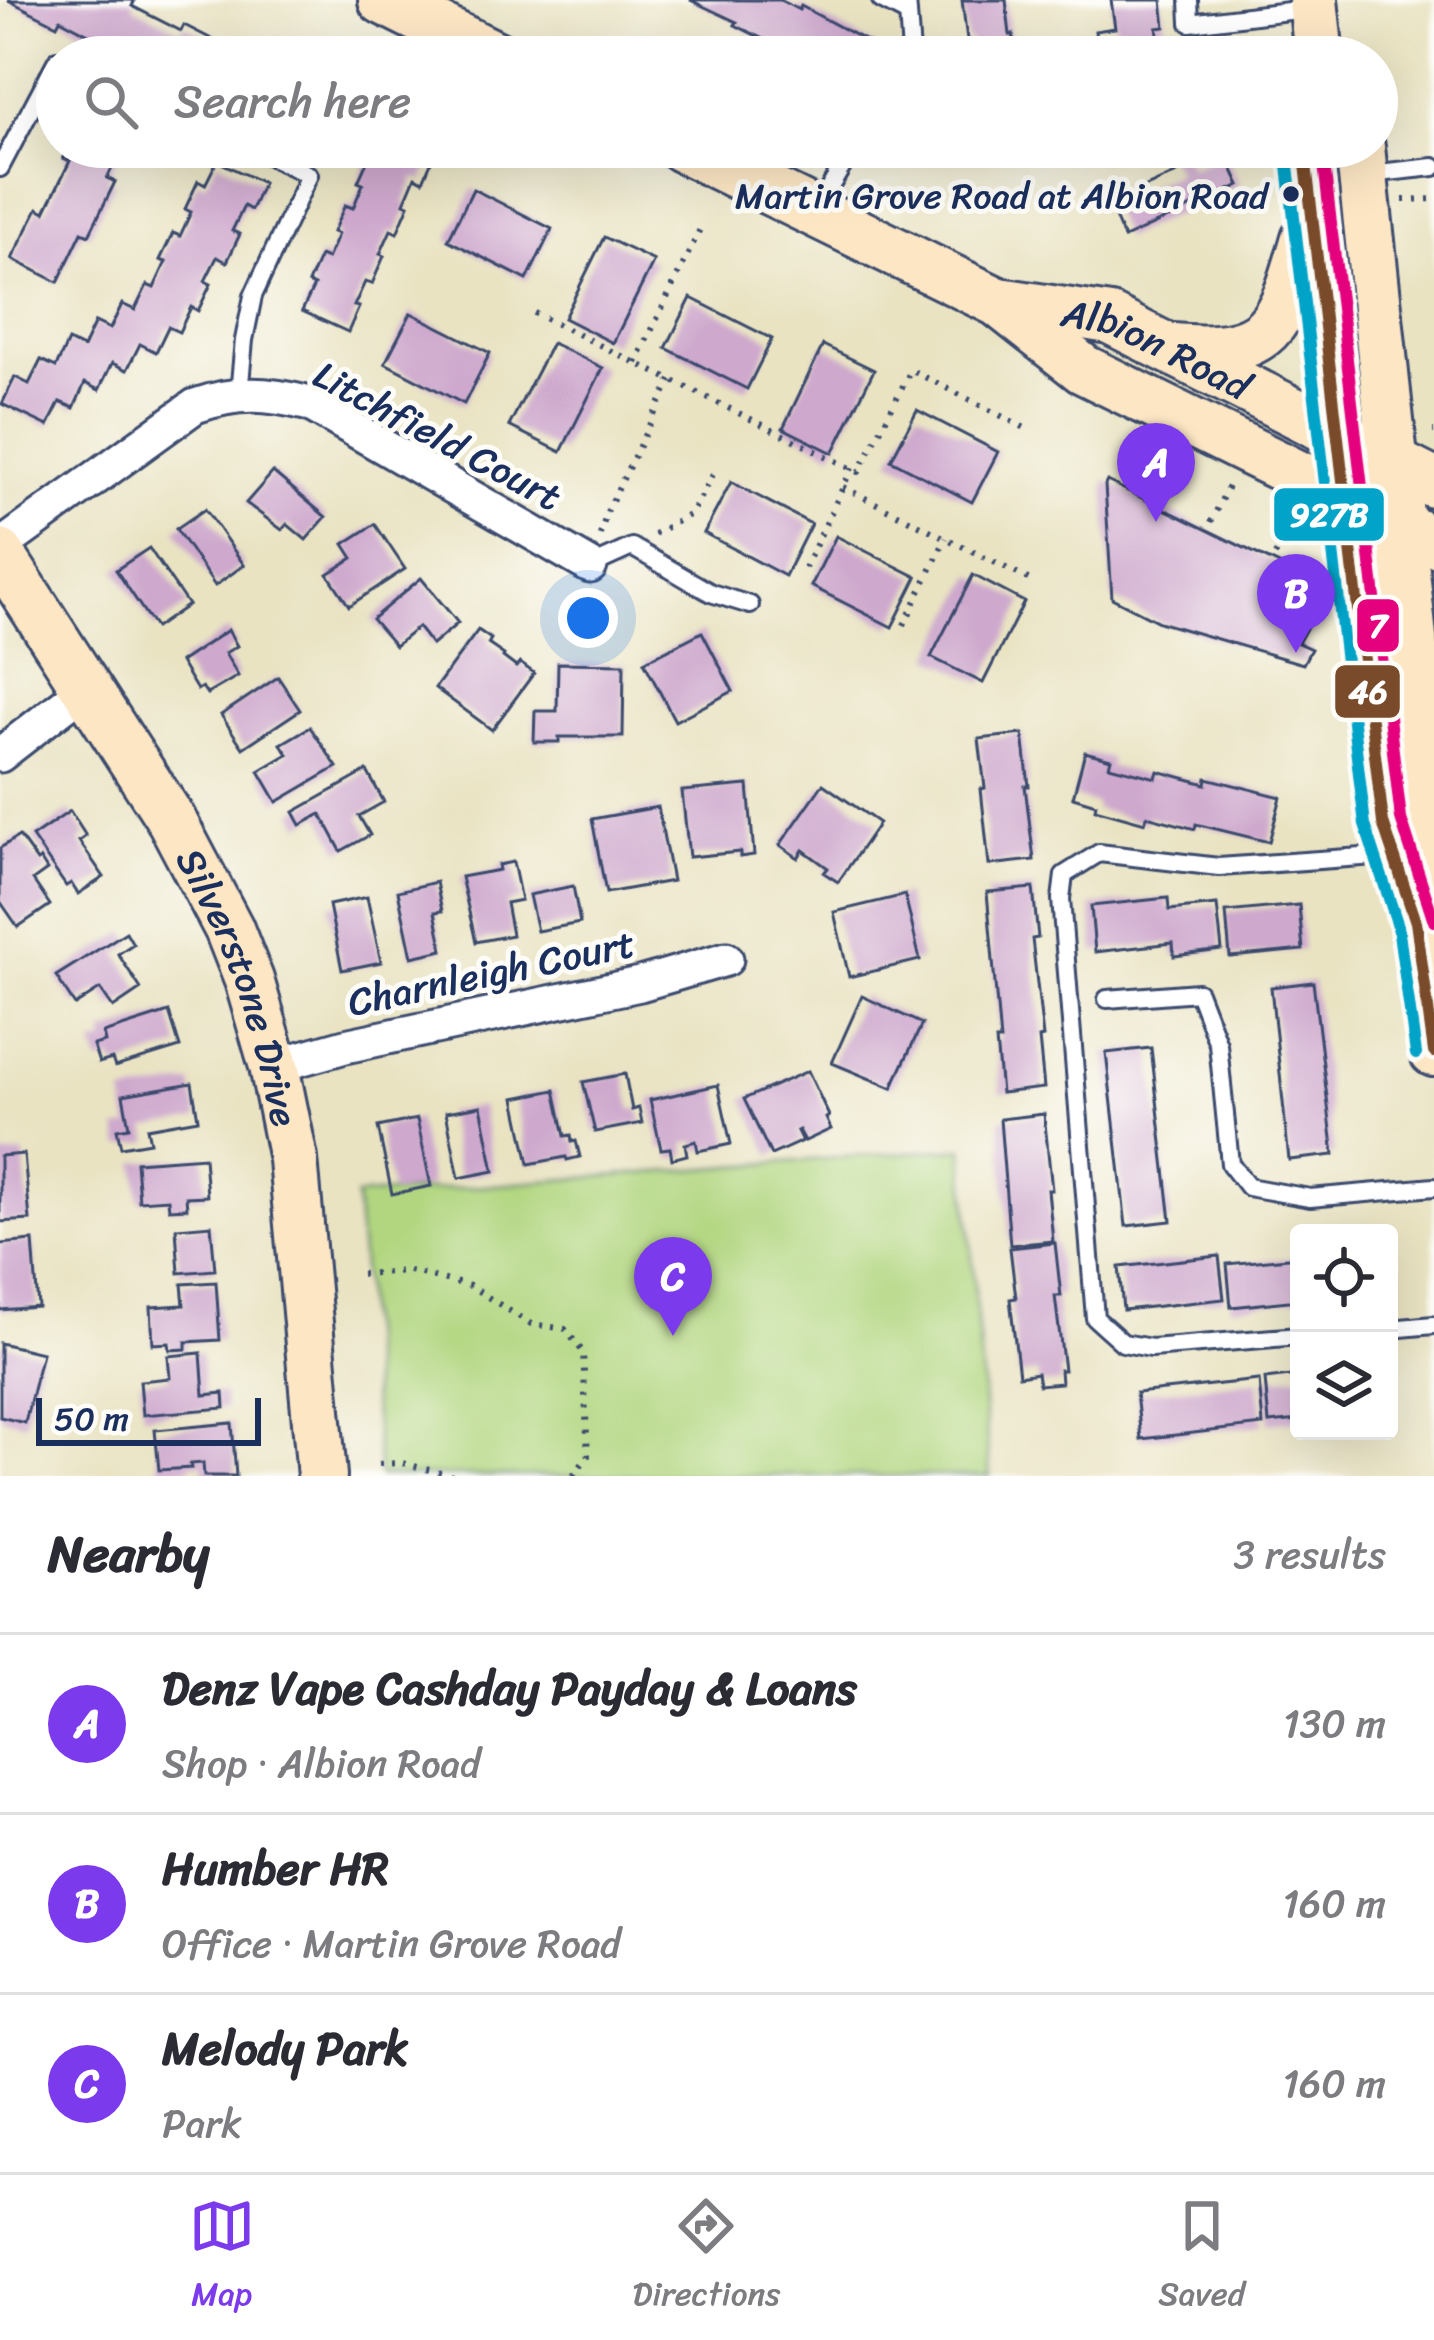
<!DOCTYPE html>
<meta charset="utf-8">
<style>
:root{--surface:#fff;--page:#f7f7f7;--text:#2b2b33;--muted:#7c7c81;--line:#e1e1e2;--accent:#7c3aed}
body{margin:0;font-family:Sriracha,sans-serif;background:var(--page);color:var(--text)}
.controls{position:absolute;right:36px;bottom:36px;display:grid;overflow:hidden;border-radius:12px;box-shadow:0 12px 48px #0002}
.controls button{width:108px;height:108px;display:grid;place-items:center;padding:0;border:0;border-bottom:3px solid var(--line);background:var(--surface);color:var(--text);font:60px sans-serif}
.scale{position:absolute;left:36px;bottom:30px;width:225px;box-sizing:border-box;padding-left:12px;border:6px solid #1b2f5e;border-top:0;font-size:33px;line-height:42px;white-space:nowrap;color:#1b2f5e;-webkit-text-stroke:9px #fdfcf7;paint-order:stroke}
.you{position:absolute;left:588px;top:618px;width:42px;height:42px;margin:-30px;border:9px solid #fff;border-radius:50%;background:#1a73e8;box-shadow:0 0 0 18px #1a73e833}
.badge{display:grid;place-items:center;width:78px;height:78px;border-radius:50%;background:var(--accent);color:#fff;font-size:39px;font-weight:700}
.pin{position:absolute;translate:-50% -99px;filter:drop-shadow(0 3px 6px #0008)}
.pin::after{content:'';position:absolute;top:63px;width:42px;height:36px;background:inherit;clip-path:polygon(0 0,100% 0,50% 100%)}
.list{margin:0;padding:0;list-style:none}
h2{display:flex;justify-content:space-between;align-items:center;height:156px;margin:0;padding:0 48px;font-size:51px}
h2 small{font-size:39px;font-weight:400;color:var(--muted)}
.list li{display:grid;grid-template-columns:78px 1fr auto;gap:36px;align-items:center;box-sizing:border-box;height:180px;padding:0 48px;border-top:3px solid var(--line)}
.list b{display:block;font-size:45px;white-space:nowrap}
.list p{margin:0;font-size:39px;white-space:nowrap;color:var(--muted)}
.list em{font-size:39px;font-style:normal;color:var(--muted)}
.icon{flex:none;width:66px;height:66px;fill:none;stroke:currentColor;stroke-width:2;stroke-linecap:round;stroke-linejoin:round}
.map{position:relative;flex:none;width:1434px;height:1476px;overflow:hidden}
.search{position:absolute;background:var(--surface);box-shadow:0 12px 48px #0002;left:36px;right:36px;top:36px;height:132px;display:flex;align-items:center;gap:30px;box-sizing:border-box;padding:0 42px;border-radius:66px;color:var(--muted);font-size:45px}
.sheet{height:696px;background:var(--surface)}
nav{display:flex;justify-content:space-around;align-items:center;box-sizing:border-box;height:168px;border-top:3px solid var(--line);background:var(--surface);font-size:33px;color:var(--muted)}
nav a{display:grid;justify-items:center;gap:6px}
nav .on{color:var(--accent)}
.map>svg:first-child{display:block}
</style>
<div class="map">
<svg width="1434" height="1476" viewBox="0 0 1434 1476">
<rect width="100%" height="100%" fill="#fdfcf7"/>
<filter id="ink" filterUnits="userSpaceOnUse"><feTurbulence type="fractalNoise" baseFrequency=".00833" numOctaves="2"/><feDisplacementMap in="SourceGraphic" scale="24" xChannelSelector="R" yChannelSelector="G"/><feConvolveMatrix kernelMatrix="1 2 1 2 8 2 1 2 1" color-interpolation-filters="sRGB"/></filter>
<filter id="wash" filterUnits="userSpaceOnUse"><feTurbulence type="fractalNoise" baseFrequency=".004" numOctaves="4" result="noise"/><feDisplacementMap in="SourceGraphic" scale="48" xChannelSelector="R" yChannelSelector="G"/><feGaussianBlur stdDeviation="2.7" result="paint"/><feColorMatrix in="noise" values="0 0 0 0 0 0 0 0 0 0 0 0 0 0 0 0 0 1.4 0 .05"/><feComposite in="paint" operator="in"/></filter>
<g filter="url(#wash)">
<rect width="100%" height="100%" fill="#e9e3c2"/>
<!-- green -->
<path fill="#b1d67f" stroke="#66826e" stroke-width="3" d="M963,1148L990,1476H379L356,1196Z"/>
<g id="blocks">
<!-- building -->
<g fill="#cea8cd">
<path d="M8,0H131L134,2L132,6L181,31L184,25L247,57H117L106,51L109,45L60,19L57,25Z"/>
<path d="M690,0H780L799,10L801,6L888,53L886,57H807L781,43L779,47L735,25L737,22Z"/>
<path d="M962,0H1006L1010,35L1013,34L1016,57H972L970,40H967Z"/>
<path d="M1111,0H1162L1165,27L1157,28L1161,46L1167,45L1169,57H1098L1095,31L1115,28Z"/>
<path d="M69,147H123L107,178L115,182L89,235L82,232L58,282L12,259L38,208L45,212L70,161L63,158Z"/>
<path d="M383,147H422L435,153L423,181L415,177L404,203L409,205L397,233L391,230L380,254L384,256L372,284L365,282L354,306L359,307L348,332L302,311L314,286L308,283L320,256L327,259L338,234L333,232L345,205L353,208L363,184L358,182L370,155L378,158Z"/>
<path d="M1165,147H1182L1191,168L1225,153L1240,185L1124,238L1109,204L1177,173Z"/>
<path d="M217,161L263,183L251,210L244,206L232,231L240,234L227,262L217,257L205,281L211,284L198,311L191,307L179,332L168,327L156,352L140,344L127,370L112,363L99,390L85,383L74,408L60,402L48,426L2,404L15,377L29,384L41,360L56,367L68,341L83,348L95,322L110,329L122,304L135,310L147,285L154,288L166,262L160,260L173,233L180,236L191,212L185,209L198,181L205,185Z"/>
<path d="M473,189L552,229L527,280L448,240Z"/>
<path d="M604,237L654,261L613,343L564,318Z"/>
<path d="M691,298L772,339L747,389L666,348Z"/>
<path d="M411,313L490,353L464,404L385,363Z"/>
<path d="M552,343L603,368L561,452L509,426Z"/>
<path d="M823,345L874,370L833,453L783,428Z"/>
<path d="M917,410L998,452L972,502L891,460Z"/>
<path d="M273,472L326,517L306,540L287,524L282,530L246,503Z"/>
<path d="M1107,481L1302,576L1293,595L1305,601L1296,619L1308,625L1298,643L1311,649L1303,664L1159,622L1112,598L1105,485Z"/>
<path d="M731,482L811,524L785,576L704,533Z"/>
<path d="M205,509L244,565L215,586L176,529Z"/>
<path d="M375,524L405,569L349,606L328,574L353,558L344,544Z"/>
<path d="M836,536L917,577L892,627L811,586Z"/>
<path d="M149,548L188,605L155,628L116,570Z"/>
<path d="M973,575L1024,602L983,683L931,657Z"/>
<path d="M421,578L458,623L432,645L418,627L395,646L372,619Z"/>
<path d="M228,630L237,646L225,653L238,676L207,694L202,687L197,690L180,662Z"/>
<path d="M478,630L491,639L488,644L504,655L503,657L516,667L520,663L534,673L492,730L435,688Z"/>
<path d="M702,632L733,691L675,721L644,662Z"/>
<path d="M558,663L624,664L623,737H559V742H534L535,711H557Z"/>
<path d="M278,677L300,710L243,748L221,715Z"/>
<path d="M310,727L337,767L277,802L259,771L288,754L281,744Z"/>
<path d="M1023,734L1029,786H1025L1034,860L989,865L981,789L985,788L979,739Z"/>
<path d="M1085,752L1111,759L1109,766L1156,778L1158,771L1206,784L1207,778L1281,797L1269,842L1196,824L1195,829L1147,816L1145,823L1095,809L1096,804L1073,797Z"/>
<path d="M367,771L384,802L359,816L370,835L341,851L321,814L301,825L294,812Z"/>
<path d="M823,784L879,823L838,882L824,873L828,868L803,850L798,858L780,845Z"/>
<path d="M748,785L754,855L740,857V852L689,857L682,791Z"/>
<path d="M658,807L672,881L606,893L592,819Z"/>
<path d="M70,811L86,836L79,841L104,877L78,894L71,883L66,886L32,837Z"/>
<path d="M19,836L37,861L40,859L47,870L33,880L50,905L18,927L0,901V848Z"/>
<path d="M513,862L521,900L506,903L512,935L476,942L461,877L499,870L498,865Z"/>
<path d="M436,882L442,911L435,912L443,950L412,957L398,891Z"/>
<path d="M573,886L580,923L537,931L529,895Z"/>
<path d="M1033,888L1038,938L1032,939L1043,1037L1039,1038L1044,1088L1001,1093L996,1041H1000L987,892Z"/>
<path d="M905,895L920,960L849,977L834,912Z"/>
<path d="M367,897L381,962L342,970L329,905Z"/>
<path d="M1168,898L1169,910L1217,905L1222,950L1174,956L1173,943L1095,952L1091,906Z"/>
<path d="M1299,905L1303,950L1230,957L1226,912Z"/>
<path d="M126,932L133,944L118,954L141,989L113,1008L100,989L75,1005L56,976Z"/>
<path d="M1313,982L1334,1155L1289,1160L1271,987Z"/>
<path d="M862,996L922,1024L892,1088L832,1063Z"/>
<path d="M169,1012L180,1047L115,1067L112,1059L99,1063L93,1045L105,1042L103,1033Z"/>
<path d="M1151,1048L1171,1221L1126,1226L1106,1053Z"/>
<path d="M808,1071L829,1116L826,1118L831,1129L805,1141L799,1130L797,1131L802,1141L771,1155L744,1099Z"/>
<path d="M625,1074L632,1110L639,1108L642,1123L595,1132L583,1082Z"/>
<path d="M192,1083L198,1119L147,1128L150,1142L121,1147L117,1129L129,1127L123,1095Z"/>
<path d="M718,1085L731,1144L698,1151L696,1141L685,1144L687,1155L672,1159L670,1148L661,1149L650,1100Z"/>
<path d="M555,1090L565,1136L571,1135L572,1142L576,1141L580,1157L567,1160L566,1157L529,1164L515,1098Z"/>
<path d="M481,1106L494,1171L459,1178L446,1112Z"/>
<path d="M1044,1114L1052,1190H1048L1053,1241L1010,1245L1000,1119Z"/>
<path d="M417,1119L431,1186L392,1194L378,1127Z"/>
<path d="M24,1154L30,1220L0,1222V1156Z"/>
<path d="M204,1157L207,1196L186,1197L187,1208L169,1209L168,1199L139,1201L136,1162Z"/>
<path d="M211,1225L215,1270L179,1273L176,1228Z"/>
<path d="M33,1241L38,1307L0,1310V1244Z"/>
<path d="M1055,1243L1061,1296H1055L1064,1370H1060L1061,1383L1039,1385L1037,1373L1019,1376L1010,1299L1016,1298L1010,1248Z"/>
<path d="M1219,1256L1224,1299L1123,1310L1119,1267Z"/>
<path d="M1299,1257V1300L1231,1307L1227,1264Z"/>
<path d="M216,1282L220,1340L186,1342V1349L170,1350L169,1343L153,1344L151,1307L184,1305L182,1284Z"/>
<path d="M0,1343L42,1353L25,1423L0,1417Z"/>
<path d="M201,1353L204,1395L224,1393L225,1408L143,1415L140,1381L170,1378L168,1356Z"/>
<path d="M1299,1375V1420L1269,1423L1265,1379Z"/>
<path d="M1259,1380L1263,1425L1141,1439L1136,1393Z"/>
<path d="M232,1423L236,1476H204L203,1463L190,1464L191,1468L159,1470L155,1430Z"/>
</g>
</g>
</g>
<g filter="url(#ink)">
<use href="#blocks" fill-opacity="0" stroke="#3a4a6d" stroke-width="3"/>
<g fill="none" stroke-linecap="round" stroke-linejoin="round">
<!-- lane casing -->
<g stroke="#3a4a6d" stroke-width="22">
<g id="lane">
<path d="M881,0L908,14"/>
<path d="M907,0L911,53L909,57"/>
<path d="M1189,0L1190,23L1313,8"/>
<path d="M0,168L57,60"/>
<path d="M1369,174L1434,167"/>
<path d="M818,207L854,147"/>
<path d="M239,394L244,340L253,296L309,175L251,147"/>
<path d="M590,566L632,547L711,593L750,605"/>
<path d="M1107,999L1198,992L1218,1044L1230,1164L1248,1187L1310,1198L1434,1187"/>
<path d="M1389,1329L1434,1325"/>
<path d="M1299,1336L1151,1348L1123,1343L1095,1318L1061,899L1064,875L1099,853L1219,867L1391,855"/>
</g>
</g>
<!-- street casing -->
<g stroke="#3a4a6d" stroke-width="39">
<g id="street">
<path d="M0,547L195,406C238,391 267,393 310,404L590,566"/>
<path d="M0,755L86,688"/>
<path d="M274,1066L345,1046L640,984L726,959"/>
</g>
</g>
<!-- secondary casing -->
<g stroke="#3a4a6d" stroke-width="54">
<g id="secondary">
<path d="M383,0L498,57"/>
<path d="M1313,0L1319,57"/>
<path d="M681,147L998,302L1083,369L1434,542"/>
<path d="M1304,147L1383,823L1416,922L1434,1052"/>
<path d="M1360,147L1432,826L1417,918"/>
<path id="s1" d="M999,302L1110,319L1434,483"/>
<path d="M1172,348C1272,357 1281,325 1306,238"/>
<path id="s2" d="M0,554L172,821L229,929L249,980L274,1066L293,1159L322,1476"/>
</g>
</g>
<!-- path -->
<g stroke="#3a4a6d" stroke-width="6" stroke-dasharray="3 9" stroke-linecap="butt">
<path d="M1403,200L1434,199"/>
<path d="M534,313L859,472L911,370L1027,429"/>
<path d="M636,363L701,227"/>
<path d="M1433,431H1434"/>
<path d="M843,487L1030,580"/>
<path d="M1211,522L1230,482"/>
<path d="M654,534L691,514L716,469"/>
<path d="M600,535L607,512L671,380"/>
<path d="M1275,555L1297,518"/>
<path d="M805,568L852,468"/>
<path d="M904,625L946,538"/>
<path d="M361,1274L409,1271L470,1286L531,1324L565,1329L583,1352L588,1456L573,1476"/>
<path d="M379,1464L402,1463L453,1476"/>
</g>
<!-- lane -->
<use href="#lane" stroke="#fff" stroke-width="16"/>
<!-- street -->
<use href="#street" stroke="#fff" stroke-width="33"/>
<!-- secondary -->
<use href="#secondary" stroke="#fce6c4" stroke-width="48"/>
<!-- bus-1 casing -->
<g stroke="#fdfcf7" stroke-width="21">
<path id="bus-1" d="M1304,147L1383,823L1416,922L1434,1052"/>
</g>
<!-- bus-2 casing -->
<g stroke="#fdfcf7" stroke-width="21">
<path id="bus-2" d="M1286,149L1365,825L1398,926L1416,1054"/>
</g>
<!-- bus-3 casing -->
<g stroke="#fdfcf7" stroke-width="21">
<path id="bus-3" d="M1322,147L1401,819L1434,921"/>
</g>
<!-- bus-1 -->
<use href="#bus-1" stroke="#7a4b2a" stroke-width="12"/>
<!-- bus-2 -->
<use href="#bus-2" stroke="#01a3c8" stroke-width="12"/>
<!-- bus-3 -->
<use href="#bus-3" stroke="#e5007d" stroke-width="12"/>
</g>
</g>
<!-- markers -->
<circle fill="#1b2f5e" stroke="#fdfcf7" stroke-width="4.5" cx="1291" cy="194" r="10"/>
<g text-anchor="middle" stroke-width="10" stroke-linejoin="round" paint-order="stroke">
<!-- bus labels -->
<g font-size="36" fill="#1b2f5e" stroke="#fdfcf7" text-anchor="end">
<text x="1268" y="208">Martin Grove Road at Albion Road</text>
</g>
<!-- street labels -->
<g font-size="39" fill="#1b2f5e" stroke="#fdfcf7">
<text dy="14" stroke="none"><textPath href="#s1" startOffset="165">Albion Road</textPath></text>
<text transform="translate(438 435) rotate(28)" y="14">Litchfield Court</text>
<text transform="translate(491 972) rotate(-12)" y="14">Charnleigh Court</text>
<text dy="14" stroke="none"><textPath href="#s2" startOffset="498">Silverstone Drive</textPath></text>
</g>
</g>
<g stroke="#fdfcf7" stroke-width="4.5">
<rect x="1272" y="486" width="114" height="57" rx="12" fill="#01a3c8"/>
<rect x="1355" y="597" width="46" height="57" rx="12" fill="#e5007d"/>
<rect x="1333" y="663" width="69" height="57" rx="12" fill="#7a4b2a"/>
</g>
<g font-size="33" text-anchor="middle" font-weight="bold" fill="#fff">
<text x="1329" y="526">927B</text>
<text x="1378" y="637">7</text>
<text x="1368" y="703">46</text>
</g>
</svg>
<div class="controls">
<button><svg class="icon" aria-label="locate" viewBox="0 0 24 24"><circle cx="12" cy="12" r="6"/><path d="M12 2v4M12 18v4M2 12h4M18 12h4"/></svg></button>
<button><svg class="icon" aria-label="layers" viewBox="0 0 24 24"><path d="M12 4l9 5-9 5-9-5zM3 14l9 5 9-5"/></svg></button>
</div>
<div class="scale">50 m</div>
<div class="you"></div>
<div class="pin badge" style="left:1156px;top:522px">A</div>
<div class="pin badge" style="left:1296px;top:653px">B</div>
<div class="pin badge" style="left:673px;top:1336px">C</div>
<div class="search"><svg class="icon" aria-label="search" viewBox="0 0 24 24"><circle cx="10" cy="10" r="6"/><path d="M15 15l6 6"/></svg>Search here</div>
</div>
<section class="sheet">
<h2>Nearby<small>3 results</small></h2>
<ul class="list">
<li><span class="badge">A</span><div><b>Denz Vape Cashday Payday &amp; Loans</b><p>Shop · Albion Road</p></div><em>130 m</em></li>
<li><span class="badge">B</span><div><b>Humber HR</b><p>Office · Martin Grove Road</p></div><em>160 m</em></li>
<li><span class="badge">C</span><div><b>Melody Park</b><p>Park</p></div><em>160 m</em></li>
</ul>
</section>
<nav>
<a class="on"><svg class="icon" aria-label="map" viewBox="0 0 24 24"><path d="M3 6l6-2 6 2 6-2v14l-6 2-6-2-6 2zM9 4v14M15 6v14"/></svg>Map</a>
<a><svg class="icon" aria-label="directions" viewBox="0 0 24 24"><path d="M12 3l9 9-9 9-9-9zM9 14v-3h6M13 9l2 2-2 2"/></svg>Directions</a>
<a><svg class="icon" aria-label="saved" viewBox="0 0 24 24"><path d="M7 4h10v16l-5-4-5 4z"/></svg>Saved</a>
</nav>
